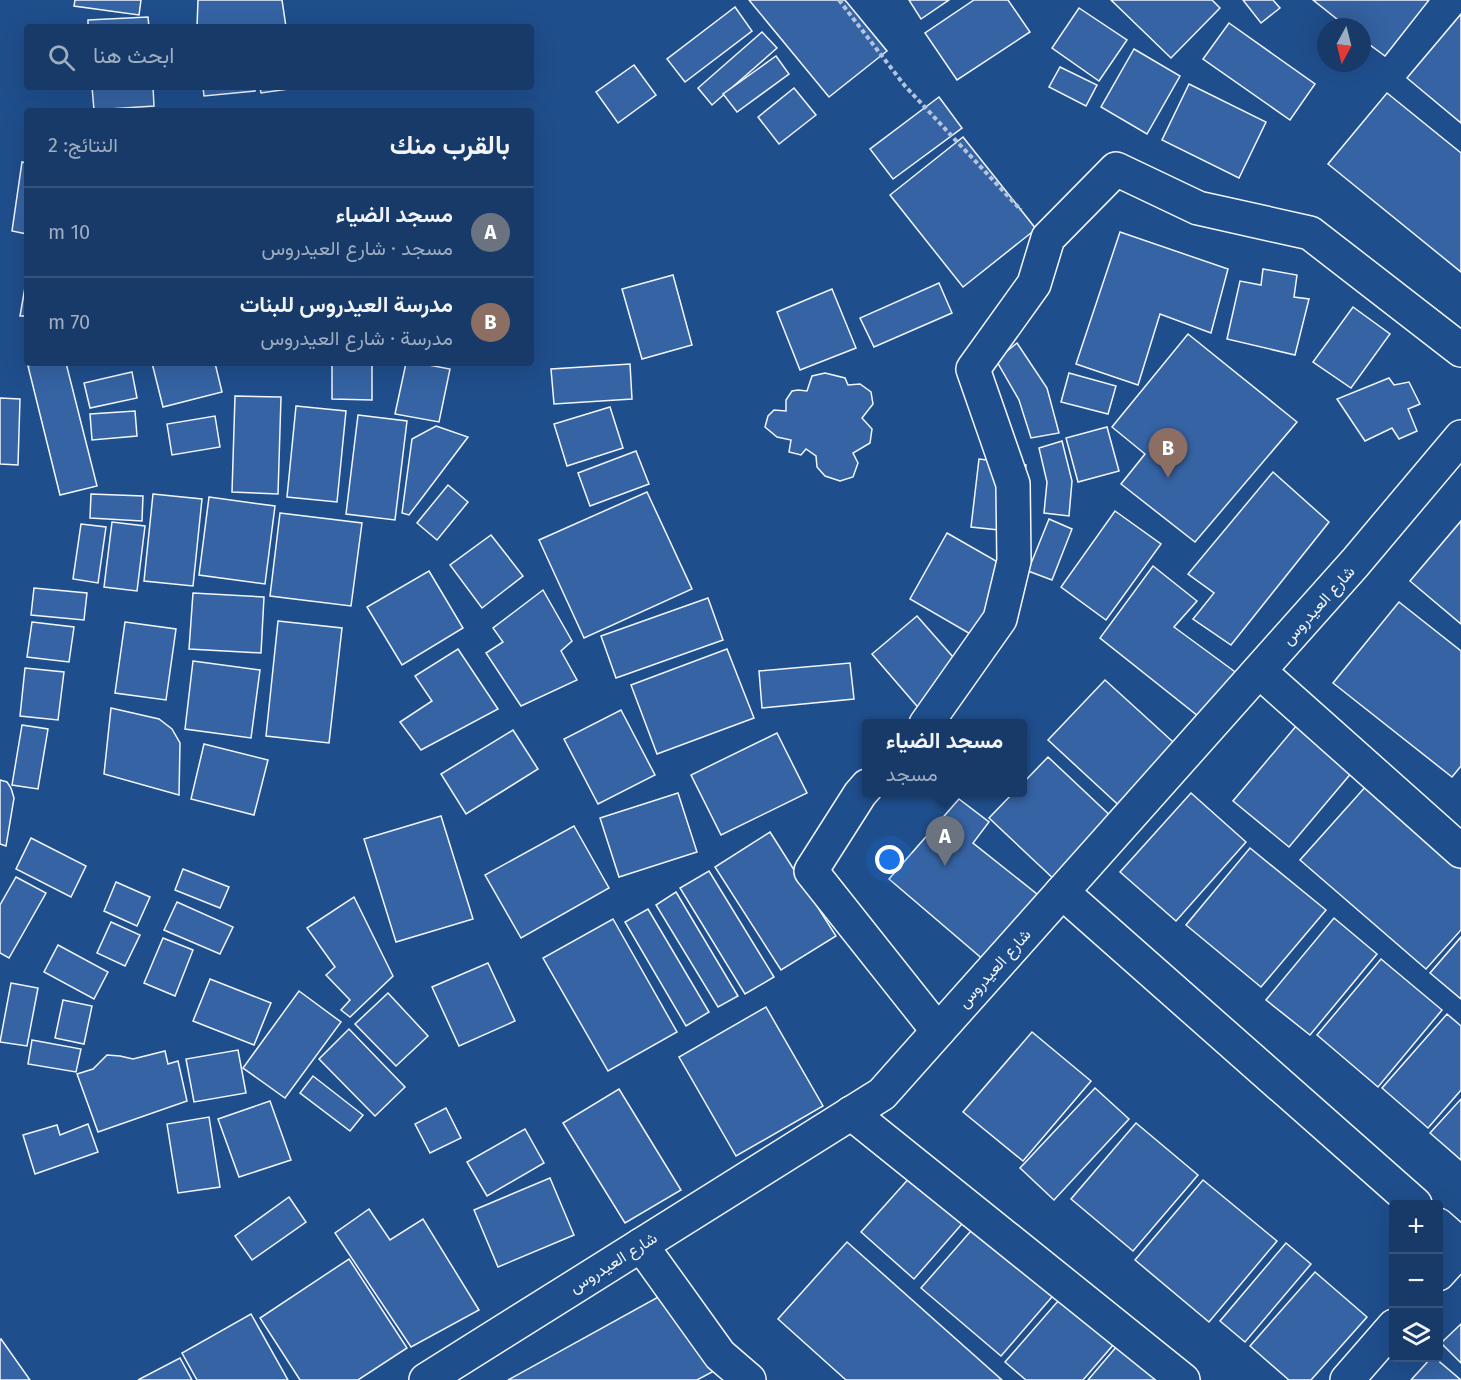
<!DOCTYPE html>
<html lang="ar">
<meta charset="utf-8">
<style>
:root{--surface:#173a69;--page:#20416f;--text:#f1f3f6;--muted:#9eadc0;--line:#36547d;--accent:#e797bd}
body{margin:0;font-family:"Fira Sans",Vazirmatn,sans-serif;background:var(--page);color:var(--text);direction:rtl}
.controls{position:absolute;right:18px;bottom:18px;display:grid;overflow:hidden;border-radius:6px;box-shadow:0 6px 24px #0002}
.controls button{width:54px;height:54px;display:grid;place-items:center;padding:0;border:0;border-bottom:2px solid var(--line);background:var(--surface);color:var(--text);font:30px sans-serif}
.compass{position:absolute;left:1317px;top:18px;width:54px;height:54px;border-radius:50%;background:var(--surface);box-shadow:0 6px 24px #0002;rotate:187deg}
.you{position:absolute;left:890px;top:860px;width:21px;height:21px;margin:-15px;border:4px solid #fff;border-radius:50%;background:#1a73e8;box-shadow:0 0 0 9px #1a73e833}
.badge{display:grid;place-items:center;width:39px;height:39px;border-radius:50%;background:var(--accent);color:#fff;font-size:20px;font-weight:700}
.pin{position:absolute;translate:-50% -50px;filter:drop-shadow(0 2px 3px #0008)}
.pin::after{content:'';position:absolute;top:32px;width:21px;height:18px;background:inherit;clip-path:polygon(0 0,100% 0,50% 100%)}
.popup{position:absolute;left:862px;top:719px;width:165px;height:78px;box-sizing:border-box;display:grid;place-content:center;border-radius:6px;background:var(--surface);filter:drop-shadow(0 2px 4px #0005);font-size:20px;white-space:nowrap;color:var(--muted)}
.popup b{font-size:22px;color:var(--text)}
.popup::after{content:'';position:absolute;left:50%;top:100%;margin-left:-12px;border:12px solid transparent;border-top-color:var(--surface)}
.list{margin:0;padding:0;list-style:none}
h2{display:flex;justify-content:space-between;align-items:center;height:78px;margin:0;padding:0 24px;font-size:26px}
h2 small{font-size:20px;font-weight:400;color:var(--muted)}
.list li{display:grid;grid-template-columns:39px 1fr auto;gap:18px;align-items:center;box-sizing:border-box;height:90px;padding:0 24px;border-top:2px solid var(--line)}
.list b{display:block;font-size:22px;white-space:nowrap}
.list p{margin:0;font-size:20px;white-space:nowrap;color:var(--muted)}
.list em{font-size:20px;font-style:normal;color:var(--muted)}
.icon{flex:none;width:33px;height:33px;fill:none;stroke:currentColor;stroke-width:2;stroke-linecap:round;stroke-linejoin:round}
.map{position:relative;flex:none;width:1461px;height:1380px;overflow:hidden;direction:ltr}
.search{position:absolute;background:var(--surface);box-shadow:0 6px 24px #0002;left:24px;top:24px;width:510px;height:66px;display:flex;align-items:center;gap:15px;box-sizing:border-box;padding:0 21px;border-radius:6px;color:var(--muted);font-size:22px}
.panel{position:absolute;background:var(--surface);box-shadow:0 6px 24px #0002;left:24px;top:108px;width:510px;height:258px;border-radius:6px;direction:rtl}
.map>svg:first-child{display:block}
</style>
<div class="map">
<svg width="1461" height="1380" viewBox="0 0 1461 1380">
<rect width="100%" height="100%" fill="#1f4e8c"/>
<!-- building -->
<g fill="#3563a3" stroke="#f2f6ff" stroke-width="1.5">
<path d="M75,0H141L139,15L74,6Z"/>
<path d="M198,0H282L286,27H197Z"/>
<path d="M749,0H845L887,51L829,97Z"/>
<path d="M909,0H949L921,19Z"/>
<path d="M974,0H1008L1030,32L957,80L925,33Z"/>
<path d="M1111,0H1212L1220,8L1171,58Z"/>
<path d="M1243,0H1273L1280,8L1261,23Z"/>
<path d="M1313,0H1429L1385,56L1362,39V27H1347Z"/>
<path d="M735,7L752,31L685,82L667,59Z"/>
<path d="M1079,8L1127,40L1099,81L1052,48Z"/>
<path d="M1461,14V123L1407,78Z"/>
<path d="M148,17L149,27H88V20Z"/>
<path d="M1229,23L1315,84L1290,120L1203,59Z"/>
<path d="M762,32L777,48L712,105L698,88Z"/>
<path d="M1134,49L1180,76L1147,134L1101,107Z"/>
<path d="M776,56L789,74L737,112L723,94Z"/>
<path d="M634,65L656,95L618,123L596,92Z"/>
<path d="M1060,67L1097,85L1086,106L1049,87Z"/>
<path d="M1189,84L1266,122L1239,178L1162,140Z"/>
<path d="M92,87H153L154,106L94,110Z"/>
<path d="M203,87H255V91L204,96Z"/>
<path d="M260,87H295V88L261,93Z"/>
<path d="M794,88L816,115L779,144L758,117Z"/>
<path d="M1387,93L1461,153V272L1328,164Z"/>
<path d="M939,97L962,128L893,179L870,149Z"/>
<path d="M963,137L1036,229L963,287L890,195Z"/>
<path d="M22,162L27,163V234L12,231Z"/>
<path d="M1120,232L1228,269L1211,333L1160,314L1138,385L1076,364Z"/>
<path d="M1263,269L1297,275L1294,297L1309,299L1295,355L1227,339L1240,281L1261,285Z"/>
<path d="M673,275L692,345L642,359L622,289Z"/>
<path d="M27,276V316H20Z"/>
<path d="M939,283L952,313L874,347L860,318Z"/>
<path d="M832,289L856,348L800,370L777,312Z"/>
<path d="M1353,307L1390,334L1351,388L1313,362Z"/>
<path d="M1188,334L1297,422L1195,542L1121,484L1145,454L1112,427Z"/>
<path d="M1017,343L1047,388L1059,433L1031,438L1019,400L996,360Z"/>
<path d="M39,363H66L97,486L60,495L28,366Z"/>
<path d="M152,363H215L222,392L163,407Z"/>
<path d="M332,363H372V400L332,399Z"/>
<path d="M406,363H418L450,369L439,422L395,414Z"/>
<path d="M630,364L632,399L554,404L551,369Z"/>
<path d="M132,372L137,398L90,408L84,383Z"/>
<path d="M825,373L845,378L848,385L860,384L871,392L873,404L862,418L872,429L870,443L853,453L858,463L853,477L840,481L825,476L817,467L816,456L806,449L801,455L789,452L791,440L777,437L765,427L768,416L774,410L786,411V400L792,391L798,390L807,391L812,376Z"/>
<path d="M1069,373L1116,386L1108,414L1061,402Z"/>
<path d="M1389,378L1394,385L1409,382L1420,404L1408,409L1417,431L1399,439L1392,428L1365,441L1337,399Z"/>
<path d="M235,396L281,397L278,494L232,492Z"/>
<path d="M0,398L20,399L18,465L0,464Z"/>
<path d="M296,406L346,411L337,502L287,497Z"/>
<path d="M610,407L623,448L567,466L554,424Z"/>
<path d="M135,411L137,436L92,440L90,414Z"/>
<path d="M358,415L407,421L395,520L346,514Z"/>
<path d="M215,416L220,447L172,455L167,424Z"/>
<path d="M436,426L468,437L409,515L402,513L412,439Z"/>
<path d="M1107,427L1119,471L1078,482L1066,438Z"/>
<path d="M1062,441L1072,481L1069,516L1044,513L1047,482L1039,448Z"/>
<path d="M636,451L649,484L590,506L578,473Z"/>
<path d="M979,459L1026,465L1018,532L971,527Z"/>
<path d="M1273,472L1329,522L1231,645L1193,619L1214,593L1188,574Z"/>
<path d="M448,485L468,502L437,540L417,523Z"/>
<path d="M647,492L692,589L584,638L539,540Z"/>
<path d="M91,494L143,496L142,521L90,518Z"/>
<path d="M153,494L202,499L193,586L144,581Z"/>
<path d="M209,497L275,506L265,584L199,575Z"/>
<path d="M1115,511L1161,544L1106,620L1061,587Z"/>
<path d="M280,513L362,523L351,606L270,596Z"/>
<path d="M1049,519L1072,529L1052,580L1028,571Z"/>
<path d="M1461,521V624L1410,581Z"/>
<path d="M112,522L145,526L137,591L104,587Z"/>
<path d="M81,524L106,527L98,583L73,579Z"/>
<path d="M947,533L1010,569L972,635L910,599Z"/>
<path d="M491,535L523,576L482,608L450,565Z"/>
<path d="M1153,566L1197,601L1174,627L1238,674L1198,716L1100,638Z"/>
<path d="M429,571L463,628L402,665L367,607Z"/>
<path d="M34,588L87,593L84,620L31,615Z"/>
<path d="M543,590L572,641L561,651L577,680L521,706L486,653L503,642L493,628Z"/>
<path d="M193,593L264,597L261,653L189,649Z"/>
<path d="M708,598L723,640L616,678L601,636Z"/>
<path d="M1399,602L1461,651V766L1452,777L1333,683Z"/>
<path d="M917,616L968,674L922,712L872,654Z"/>
<path d="M278,621L342,628L329,743L266,736Z"/>
<path d="M32,622L74,627L69,662L27,657Z"/>
<path d="M125,622L176,629L166,700L115,693Z"/>
<path d="M458,649L498,709L421,750L400,722L432,701L415,676Z"/>
<path d="M727,649L754,718L657,754L631,685Z"/>
<path d="M193,661L260,670L251,738L185,729Z"/>
<path d="M850,663L854,699L762,708L759,671Z"/>
<path d="M25,668L64,672L58,720L20,716Z"/>
<path d="M1105,680L1183,751L1126,812L1048,740Z"/>
<path d="M111,708L159,719L172,729L180,743L179,795L104,774Z"/>
<path d="M621,710L655,775L598,804L564,739Z"/>
<path d="M22,725L48,729L38,789L12,785Z"/>
<path d="M1297,725L1353,771L1289,847L1233,801Z"/>
<path d="M513,730L538,769L466,814L441,774Z"/>
<path d="M777,733L807,793L721,835L691,775Z"/>
<path d="M204,744L268,760L254,815L191,799Z"/>
<path d="M1048,757L1116,821L1057,882L989,818L1014,792H1023V783Z"/>
<path d="M0,780L7,782L11,788L14,798L6,846L0,844Z"/>
<path d="M1367,785L1461,867V930L1426,969L1300,860Z"/>
<path d="M678,793L697,852L619,877L600,818Z"/>
<path d="M1191,793L1246,842L1176,921L1120,872Z"/>
<path d="M959,799L989,822L973,843L1047,902L985,961L889,879Z"/>
<path d="M441,816L473,919L396,942L364,839Z"/>
<path d="M574,826L609,888L521,938L485,875Z"/>
<path d="M770,832L836,936L781,970L715,867Z"/>
<path d="M31,838L86,866L71,897L16,869Z"/>
<path d="M1250,848L1326,910L1261,987L1186,925Z"/>
<path d="M183,869L229,887L220,908L175,890Z"/>
<path d="M709,871L774,977L745,994L680,888Z"/>
<path d="M16,877L46,893L9,958L0,953V905Z"/>
<path d="M116,882L150,897L137,926L104,911Z"/>
<path d="M676,892L738,996L718,1007L656,905Z"/>
<path d="M354,897L393,976L350,1017L341,1010L350,1000L326,975L335,967L307,928Z"/>
<path d="M177,902L233,927L220,954L164,930Z"/>
<path d="M648,909L709,1012L686,1026L625,922Z"/>
<path d="M1334,918L1377,954L1310,1035L1266,1000Z"/>
<path d="M613,919L677,1032L608,1071L543,958Z"/>
<path d="M111,922L140,935L125,966L97,953Z"/>
<path d="M1461,937V999L1430,973Z"/>
<path d="M163,938L193,950L175,996L144,983Z"/>
<path d="M58,945L108,972L94,999L44,972Z"/>
<path d="M1381,959L1442,1010L1378,1087L1317,1035Z"/>
<path d="M488,963L515,1021L459,1046L432,987Z"/>
<path d="M210,979L271,1003L254,1045L193,1021Z"/>
<path d="M11,983L38,988L27,1046L0,1042Z"/>
<path d="M299,991L341,1022L285,1098L243,1068Z"/>
<path d="M388,993L428,1036L396,1066L355,1024Z"/>
<path d="M63,1000L92,1006L84,1044L55,1038Z"/>
<path d="M766,1007L823,1106L736,1156L679,1057Z"/>
<path d="M1447,1014L1461,1026V1090L1428,1128L1382,1088Z"/>
<path d="M349,1029L405,1087L375,1116L319,1059Z"/>
<path d="M1032,1032L1091,1081L1023,1161L963,1112Z"/>
<path d="M32,1040L81,1049L76,1072L28,1064Z"/>
<path d="M238,1050L246,1093L194,1102L186,1059Z"/>
<path d="M165,1051L168,1064L178,1061L187,1101L98,1132L77,1074L93,1069L107,1055L120,1056L133,1059Z"/>
<path d="M313,1076L363,1115L350,1131L300,1093Z"/>
<path d="M1095,1088L1129,1119L1054,1200L1020,1168Z"/>
<path d="M619,1089L681,1190L625,1223L563,1123Z"/>
<path d="M1461,1099V1160L1430,1133Z"/>
<path d="M270,1101L291,1160L239,1177L218,1119Z"/>
<path d="M446,1108L461,1138L430,1153L415,1124Z"/>
<path d="M209,1117L220,1187L178,1193L167,1124Z"/>
<path d="M1136,1123L1198,1175L1133,1251L1071,1199Z"/>
<path d="M88,1124L98,1152L35,1174L23,1135L57,1125L60,1135Z"/>
<path d="M525,1129L544,1163L487,1196L467,1162Z"/>
<path d="M929,1156L981,1202L914,1279L861,1232Z"/>
<path d="M550,1178L574,1235L498,1267L474,1210Z"/>
<path d="M1203,1180L1277,1241L1209,1322L1135,1260Z"/>
<path d="M289,1197L306,1222L252,1260L235,1236Z"/>
<path d="M991,1208L1070,1276L1001,1356L921,1288Z"/>
<path d="M369,1209L390,1240L423,1219L479,1310L411,1347L335,1233Z"/>
<path d="M847,1242L1002,1380H846L778,1319Z"/>
<path d="M1286,1243L1311,1264L1245,1342L1220,1321Z"/>
<path d="M349,1259L407,1348L358,1380H300L260,1318Z"/>
<path d="M1315,1272L1367,1317L1311,1380H1289L1250,1346Z"/>
<path d="M1079,1277L1132,1323L1083,1380H1026L1005,1362Z"/>
<path d="M669,1291L714,1371L697,1380H508Z"/>
<path d="M251,1314L288,1380H197L182,1353Z"/>
<path d="M1136,1324L1174,1380H1088Z"/>
<path d="M1461,1324V1363L1441,1343Z"/>
<path d="M1,1339L30,1380H0V1340Z"/>
<path d="M180,1358L192,1380H138Z"/>
<path d="M1431,1358H1435L1461,1380H1411Z"/>
</g>
<g fill="none" stroke-linecap="round" stroke-linejoin="round">
<!-- street casing -->
<g stroke="#f2f6ff" stroke-width="36">
<g id="street">
<path d="M1259,671L1461,851"/>
<path d="M926,724L1000,619L1014,561L1013,484L973,369L1034,284L1048,238L1116,169L1198,208L1310,233L1461,350"/>
<path d="M867,786L860,794L811,871L938,1031"/>
<path d="M1062,892L1415,1204"/>
<path d="M851,1113L1183,1380"/>
<path d="M1438,1225L1461,1245"/>
<path d="M641,1245L720,1355L749,1380"/>
<path d="M1438,1274L1461,1249"/>
<path d="M1347,1380L1394,1326"/>
</g>
</g>
<!-- secondary casing -->
<g stroke="#f2f6ff" stroke-width="36">
<path id="secondary" d="M426,1380L882,1094L1355,563L1461,437"/>
</g>
<!-- path -->
<path stroke="#b3c4dc" stroke-width="4" stroke-dasharray="4.5 3" stroke-linecap="butt" d="M839,0L905,86L1021,210"/>
<!-- street -->
<use href="#street" stroke="#1f4e8c" stroke-width="33"/>
<!-- secondary -->
<use href="#secondary" stroke="#1f4e8c" stroke-width="33"/>
</g>
<g text-anchor="middle" stroke-width="4.5" stroke-linejoin="round" paint-order="stroke">
<!-- street labels -->
<g font-size="16" fill="#f2f6ff" stroke="#1f4e8c">
<text transform="translate(1318 605) rotate(-48)" y="6">شارع العيدروس</text>
<text transform="translate(994 968) rotate(-48)" y="6">شارع العيدروس</text>
<text transform="translate(613 1262) rotate(-32)" y="6">شارع العيدروس</text>
</g>
</g>
</svg>
<div class="controls">
<button>+</button>
<button>−</button>
<button><svg class="icon" aria-label="layers" viewBox="0 0 24 24"><path d="M12 4l9 5-9 5-9-5zM3 14l9 5 9-5"/></svg></button>
</div>
<svg class="compass" viewBox="-18 -18 36 36"><path d="M0-13l5 13h-10z" fill="#e53935"/><path d="M0 13l5-13h-10z" fill="#9eadc0"/></svg>
<div class="you"></div>
<div class="pin badge" style="left:945px;top:866px;background:#6b7280">A</div>
<div class="popup"><b>مسجد الضياء</b>مسجد</div>
<div class="pin badge" style="left:1168px;top:478px;background:#8d6e63">B</div>
<div class="search"><svg class="icon" aria-label="search" viewBox="0 0 24 24"><circle cx="10" cy="10" r="6"/><path d="M15 15l6 6"/></svg>ابحث هنا</div>
<section class="panel">
<h2>بالقرب منك<small>النتائج: 2</small></h2>
<ul class="list">
<li><span class="badge" style="background:#6b7280">A</span><div><b>مسجد الضياء</b><p>مسجد · شارع العيدروس</p></div><em>10 m</em></li>
<li><span class="badge" style="background:#8d6e63">B</span><div><b>مدرسة العيدروس للبنات</b><p>مدرسة · شارع العيدروس</p></div><em>70 m</em></li>
</ul>
</section>
</div>
